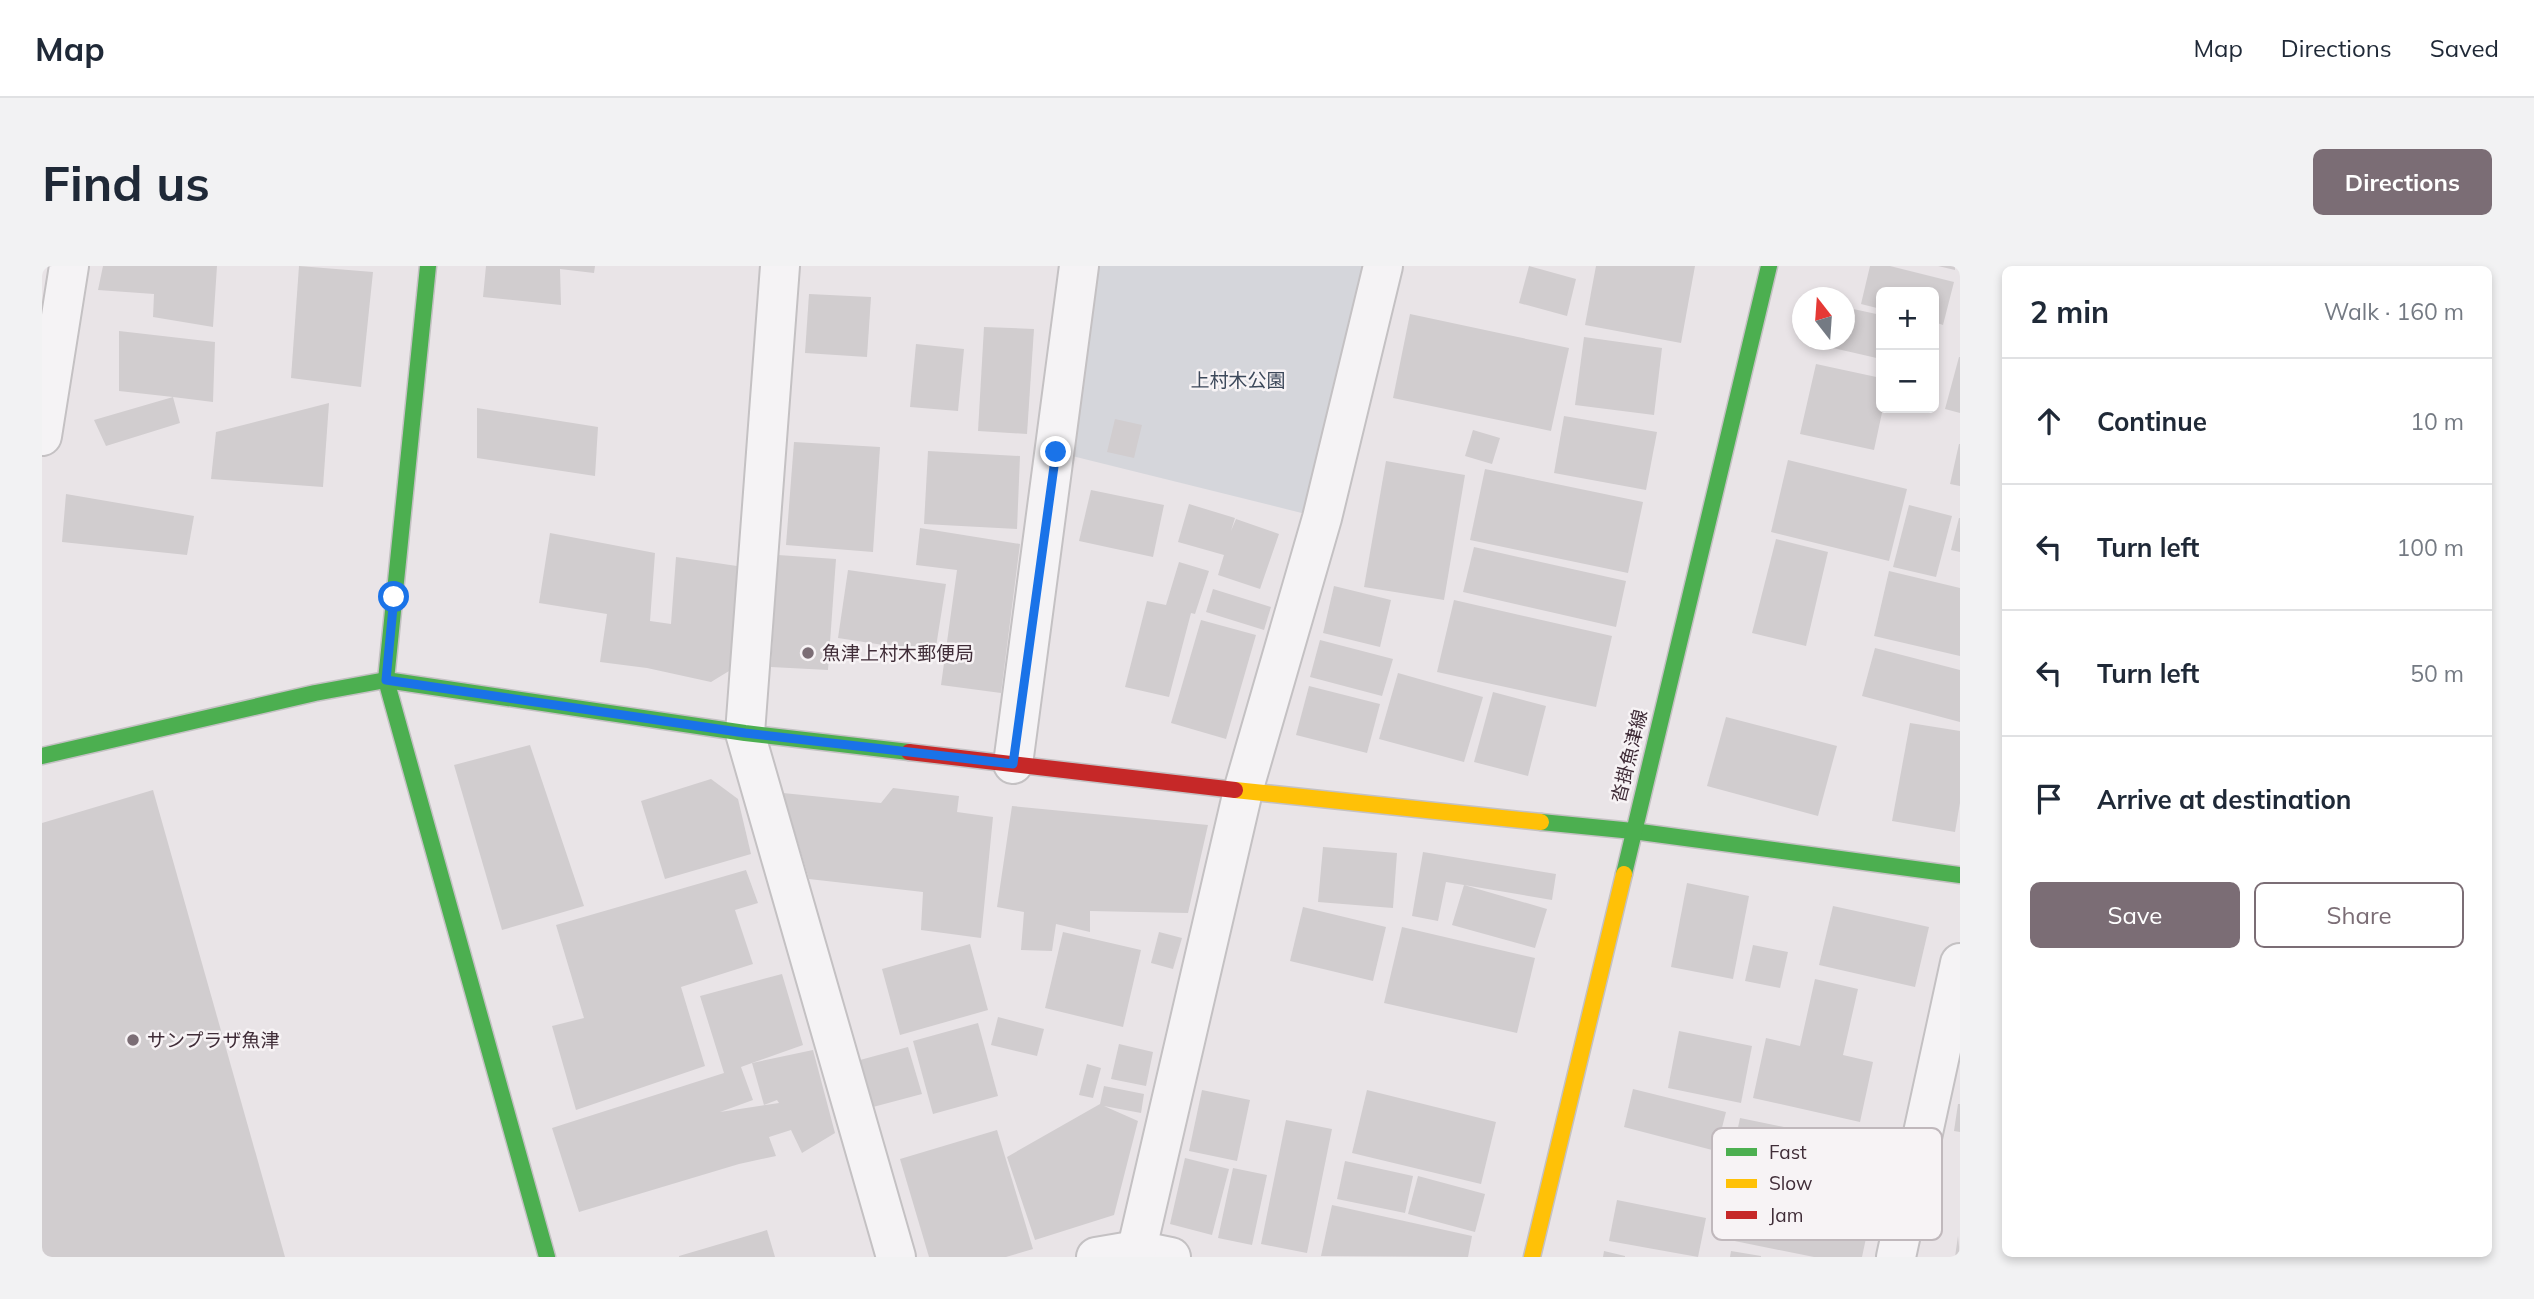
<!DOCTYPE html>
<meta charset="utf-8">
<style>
:root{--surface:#fff;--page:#f2f2f3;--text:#1f2937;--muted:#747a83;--line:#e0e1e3;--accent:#7b6d75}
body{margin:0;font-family:Mulish,"Noto Sans JP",sans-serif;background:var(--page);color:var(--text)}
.controls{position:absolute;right:21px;top:21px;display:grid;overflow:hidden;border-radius:10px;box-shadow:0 4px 10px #0003}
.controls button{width:63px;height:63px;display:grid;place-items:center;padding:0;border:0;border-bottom:2px solid var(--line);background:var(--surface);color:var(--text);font:35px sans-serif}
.compass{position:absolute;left:1750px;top:21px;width:63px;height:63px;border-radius:50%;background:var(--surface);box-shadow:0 4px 10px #0003;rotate:343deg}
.stop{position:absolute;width:21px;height:21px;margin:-16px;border:5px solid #1a73e8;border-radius:50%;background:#fff}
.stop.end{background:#1a73e8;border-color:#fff;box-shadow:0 2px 7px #0008}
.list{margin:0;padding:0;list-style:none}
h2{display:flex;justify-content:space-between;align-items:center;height:91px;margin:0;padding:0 28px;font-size:30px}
h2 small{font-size:23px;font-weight:400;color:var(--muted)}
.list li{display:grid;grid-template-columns:46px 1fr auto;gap:21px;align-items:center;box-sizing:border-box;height:126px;padding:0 28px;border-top:2px solid var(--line)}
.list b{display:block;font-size:26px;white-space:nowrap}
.list em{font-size:23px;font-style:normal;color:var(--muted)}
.actions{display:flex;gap:14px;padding:21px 28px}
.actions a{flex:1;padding:16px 0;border:2px solid var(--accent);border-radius:10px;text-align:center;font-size:24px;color:var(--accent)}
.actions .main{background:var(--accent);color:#fff}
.icon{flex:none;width:38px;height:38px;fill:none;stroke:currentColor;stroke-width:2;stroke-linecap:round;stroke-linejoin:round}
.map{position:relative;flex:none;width:1918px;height:991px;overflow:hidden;border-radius:10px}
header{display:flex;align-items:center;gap:42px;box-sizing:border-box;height:98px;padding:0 35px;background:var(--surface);border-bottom:2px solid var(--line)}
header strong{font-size:33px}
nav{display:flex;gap:38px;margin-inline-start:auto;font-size:24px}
.intro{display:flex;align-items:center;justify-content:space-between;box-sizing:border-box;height:168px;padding:0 42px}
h1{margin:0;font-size:49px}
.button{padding:18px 32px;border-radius:10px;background:var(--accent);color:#fff;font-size:24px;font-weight:700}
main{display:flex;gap:42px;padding:0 42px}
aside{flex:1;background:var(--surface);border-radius:10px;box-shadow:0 4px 10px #0003}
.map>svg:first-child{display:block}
</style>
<header>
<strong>Map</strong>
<nav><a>Map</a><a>Directions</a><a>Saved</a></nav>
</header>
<div class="intro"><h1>Find us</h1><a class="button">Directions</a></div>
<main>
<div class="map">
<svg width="1918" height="991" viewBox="0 0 1918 991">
<rect width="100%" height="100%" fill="#e9e4e7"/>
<!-- green -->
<path fill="#d5d6db" d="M1037,0H1341L1280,252L1014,186Z"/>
<!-- building -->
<g fill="#d1cdcf" fill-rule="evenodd">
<path d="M61,0H175L171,61L111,51L112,28L56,24Z"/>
<path d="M257,0L331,6L319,121L249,112Z"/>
<path d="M444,0H553L552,7L518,3L519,39L441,31Z"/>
<path d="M1487,0L1534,13L1525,50L1477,37Z"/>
<path d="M1554,0H1653L1639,77L1543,59Z"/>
<path d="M1828,0H1848L1912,16L1901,59L1892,56V26H1839V43L1819,38Z"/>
<path d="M1896,0H1913V4Z"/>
<path d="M767,28L829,31L825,91L763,87Z"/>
<path d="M1802,41L1839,49V93L1778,79L1779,74H1802Z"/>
<path d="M1368,48L1527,82L1509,165L1351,132Z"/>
<path d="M942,61L992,63L985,168L936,165Z"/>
<path d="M77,65L173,76L171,136L131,131L138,157L64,180L52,154L131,131L77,125Z"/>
<path d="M1542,71L1620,82L1612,149L1533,139Z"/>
<path d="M874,78L922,83L916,145L868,141Z"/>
<path d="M1917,91H1918V147L1903,143Z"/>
<path d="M1774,98L1839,112V142H1841L1832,184L1758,168Z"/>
<path d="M287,137L281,221L169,213L174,166Z"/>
<path d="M435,142L556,161L553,210L435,192Z"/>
<path d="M1522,150L1615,166L1604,224L1512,207Z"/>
<path d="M1073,153L1100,159L1092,192L1065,186Z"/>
<path d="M1431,164L1458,172L1450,198L1423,190Z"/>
<path d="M752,176L838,181L831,286L744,279Z"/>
<path d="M1917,178H1918V220L1908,218Z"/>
<path d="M886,185L978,190L975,263L882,258Z"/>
<path d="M1746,194L1865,223L1847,295L1729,266Z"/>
<path d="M1344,195L1423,209L1402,334L1322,321Z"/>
<path d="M1443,203L1601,236L1586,307L1428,274Z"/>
<path d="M1049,224L1122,239L1111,291L1037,275Z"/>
<path d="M24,228L152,250L145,289L20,276Z"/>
<path d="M1147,238L1193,252L1189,265L1194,253L1237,268L1218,323L1176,309L1182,289L1136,276Z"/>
<path d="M1867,239L1910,250L1894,311L1851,301Z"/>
<path d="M1917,252H1918V286L1909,284Z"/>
<path d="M878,262L978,278L959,427L899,419L915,304L874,299Z"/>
<path d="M508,267L613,287L608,355L629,358L634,291L695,300L692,369L687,405L669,416L605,402L558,396L565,348L497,337Z"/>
<path d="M1734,273L1786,286L1764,380L1710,367Z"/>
<path d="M1432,281L1584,315L1574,361L1421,326Z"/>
<path d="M736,289L794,293L786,404L729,401Z"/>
<path d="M1137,296L1167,305L1153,348L1149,347L1127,431L1083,421L1105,335L1124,339Z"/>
<path d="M806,304L904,318L893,387L796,372Z"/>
<path d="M1847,305L1918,322V390L1832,370Z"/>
<path d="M1292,320L1349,334L1338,381L1281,367Z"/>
<path d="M1171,323L1229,341L1222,364L1164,346Z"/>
<path d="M1412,334L1570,370L1554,441L1395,406Z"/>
<path d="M1159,354L1214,369L1184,473L1129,457Z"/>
<path d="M1278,374L1351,393L1340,430L1268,411Z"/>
<path d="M1833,382L1918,404V456L1820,430Z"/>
<path d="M1356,407L1441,431L1422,496L1337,473Z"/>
<path d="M1267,420L1338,438L1325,487L1254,469Z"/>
<path d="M1451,426L1504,440L1486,510L1432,496Z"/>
<path d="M1684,451L1795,480L1776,550L1665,520Z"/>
<path d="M1868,457L1918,465V537L1913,566L1850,555Z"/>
<path d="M488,479L542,640L460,664L412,499Z"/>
<path d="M669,513L696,533L709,588L623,613L599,535Z"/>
<path d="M851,522L917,530L915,546L951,551L939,672L879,664L881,626L767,613L741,527L839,537Z"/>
<path d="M111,524L243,991H0V557Z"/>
<path d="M970,540L1166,559L1146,647L1048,645V666L1014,658L1010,685L979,684L982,646L955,641Z"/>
<path d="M1281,581L1355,587L1351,642L1276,636Z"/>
<path d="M1381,586L1514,608L1510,634L1422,619L1505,643L1493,682L1410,659L1422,619L1404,616L1396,655L1370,650Z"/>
<path d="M704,604L716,637L693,644L711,698L639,721L663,800L534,844L510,760L542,752L514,659Z"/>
<path d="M1645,617L1707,630L1691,713L1629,701Z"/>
<path d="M1791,640L1887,661L1873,721L1777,699Z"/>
<path d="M1261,641L1344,661L1331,715L1248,695Z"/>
<path d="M1360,661L1493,692L1475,767L1342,737Z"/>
<path d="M1021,666L1099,684L1081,761L1003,742Z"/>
<path d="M1117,666L1140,672L1131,703L1109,697Z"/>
<path d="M928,678L946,744L858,769L840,703Z"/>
<path d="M1711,679L1746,686L1738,722L1703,715Z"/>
<path d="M740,708L761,779L710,797L771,784L793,867L760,887L749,864L727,871L734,890L697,898L537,946L510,862L682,807L658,730ZM710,797L722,839L735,834L737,837L678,846L711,834L699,801Z"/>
<path d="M1773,713L1816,723L1801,789L1831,796L1818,856L1711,832L1724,772L1758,780Z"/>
<path d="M956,751L1002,763L995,790L949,779Z"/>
<path d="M936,757L956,830L891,848L871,775Z"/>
<path d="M1637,765L1710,780L1699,837L1626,822Z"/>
<path d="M1077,778L1111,786L1104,820L1069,813Z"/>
<path d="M866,781L880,828L831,841L818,794Z"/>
<path d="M1045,798L1059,802L1051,832L1037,829Z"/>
<path d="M1062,820L1102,828L1099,847L1062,840L1096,855L1072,949L993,974L965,891L1058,838Z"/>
<path d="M1591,823L1684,846L1674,885L1582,861Z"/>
<path d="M1160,824L1208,834L1195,895L1147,885Z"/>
<path d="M1325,824L1454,856L1439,918L1310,887Z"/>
<path d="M1916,838H1918V866L1912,865Z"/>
<path d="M1698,852L1843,882L1820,991H1772L1673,971Z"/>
<path d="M1244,854L1290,863L1265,987L1219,978Z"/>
<path d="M955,864L991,983L964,991H887L858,893Z"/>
<path d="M1143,892L1187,903L1170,969L1128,958Z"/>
<path d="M1303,895L1371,910L1363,947L1295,933Z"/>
<path d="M1191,902L1225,909L1210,979L1176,972Z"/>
<path d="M1376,910L1443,928L1433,966L1366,948Z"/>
<path d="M1575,934L1664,952L1656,991L1567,975Z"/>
<path d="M1290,939L1430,970L1426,991L1279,990Z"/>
<path d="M725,964L733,991H637V990Z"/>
<path d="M1916,970L1918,991H1913Z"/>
<path d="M1562,985L1583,990V991H1561Z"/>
<path d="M1689,985L1719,990V991H1688Z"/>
</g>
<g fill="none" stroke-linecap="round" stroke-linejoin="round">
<!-- street casing -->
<g stroke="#c4c1c3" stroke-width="42">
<g id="street">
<path d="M738,0L703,467L854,991"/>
<path d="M0,170L27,0"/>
<path d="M971,498L1037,0"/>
<path d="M1054,991L1095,984L1129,991"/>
<path d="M1093,991L1201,525L1280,252L1341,0"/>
<path d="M1854,991L1918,697"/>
</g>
</g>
<!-- fast casing -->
<g stroke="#c4c1c3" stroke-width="19">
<g id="fast">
<path d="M386,0L344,414L505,991"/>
<path d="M0,490L273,427L344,414L703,467L867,486"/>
<path d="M1499,556L1591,565L1918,609"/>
<path d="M1582,608L1727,0"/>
</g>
</g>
<!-- slow casing -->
<g stroke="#c4c1c3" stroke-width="19">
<g id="slow">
<path d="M1193,524L1499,556"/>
<path d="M1490,991L1582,608"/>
</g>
</g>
<!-- jam casing -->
<g stroke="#c4c1c3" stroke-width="19">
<path id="jam" d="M867,486L1193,524"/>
</g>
<!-- street -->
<use href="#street" stroke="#f5f3f5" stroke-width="38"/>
<!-- fast -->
<use href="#fast" stroke="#4caf50" stroke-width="16"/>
<!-- slow -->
<use href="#slow" stroke="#ffc107" stroke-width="16"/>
<!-- jam -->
<use href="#jam" stroke="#c62828" stroke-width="16"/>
</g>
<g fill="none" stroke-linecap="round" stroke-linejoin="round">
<!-- route -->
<path stroke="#1a73e8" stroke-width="9" d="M352,331L344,414L703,467L971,498L1014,186"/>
</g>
<!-- markers -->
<g fill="#7b6d75" stroke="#f7f3f5" stroke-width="2.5">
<circle cx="766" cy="387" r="7"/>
<circle cx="91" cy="774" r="7"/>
</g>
<g text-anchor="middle" stroke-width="5" stroke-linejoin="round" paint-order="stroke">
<!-- park labels -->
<g font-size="19" fill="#3c485a" stroke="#f7f3f5">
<text x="1196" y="121">上村木公園</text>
</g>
<!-- poi labels -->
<g font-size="19" fill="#402d38" stroke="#f7f3f5" text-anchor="start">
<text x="780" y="394">魚津上村木郵便局</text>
<text x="105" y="781">サンプラザ魚津</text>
</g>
<!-- street labels -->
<g font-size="19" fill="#402d38" stroke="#f7f3f5">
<text transform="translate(1587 490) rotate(-76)" y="7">沓掛魚津線</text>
</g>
</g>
<!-- legend -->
<rect x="1670" y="862" width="230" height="112" rx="10" fill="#f7f3f5" stroke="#c0b8bc" stroke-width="2"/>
<rect x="1684" y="882" width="31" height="8" fill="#4caf50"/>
<rect x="1684" y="913" width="31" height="9" fill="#ffc107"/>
<rect x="1684" y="945" width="31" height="8" fill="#c62828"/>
<g font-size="19" fill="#402d38">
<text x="1727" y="893">Fast</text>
<text x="1727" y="924">Slow</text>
<text x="1727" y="956">Jam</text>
</g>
</svg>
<div class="controls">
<button>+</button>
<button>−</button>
</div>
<svg class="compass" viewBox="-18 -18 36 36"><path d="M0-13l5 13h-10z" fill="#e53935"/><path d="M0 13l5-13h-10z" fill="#747a83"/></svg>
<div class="stop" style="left:352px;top:331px"></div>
<div class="stop end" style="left:1014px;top:186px"></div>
</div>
<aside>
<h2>2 min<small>Walk · 160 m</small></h2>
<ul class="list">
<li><svg class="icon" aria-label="ahead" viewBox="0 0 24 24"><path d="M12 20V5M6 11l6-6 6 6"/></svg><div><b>Continue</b></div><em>10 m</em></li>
<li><svg class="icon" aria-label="left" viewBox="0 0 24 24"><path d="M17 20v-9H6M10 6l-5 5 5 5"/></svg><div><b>Turn left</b></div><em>100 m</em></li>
<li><svg class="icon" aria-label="left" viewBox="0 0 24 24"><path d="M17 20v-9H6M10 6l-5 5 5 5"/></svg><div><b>Turn left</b></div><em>50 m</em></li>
<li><svg class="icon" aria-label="arrive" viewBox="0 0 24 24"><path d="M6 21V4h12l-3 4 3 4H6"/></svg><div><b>Arrive at destination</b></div></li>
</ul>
<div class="actions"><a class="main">Save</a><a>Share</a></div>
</aside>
</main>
